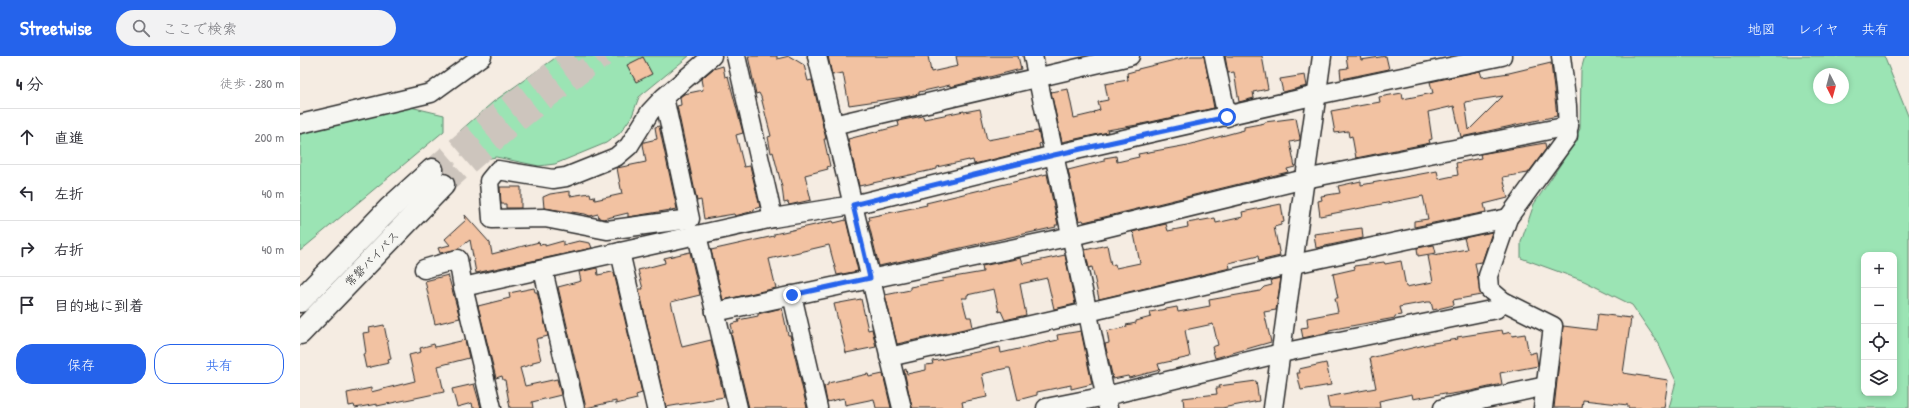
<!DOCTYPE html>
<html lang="ja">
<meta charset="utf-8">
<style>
:root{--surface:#fff;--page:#f2f2f3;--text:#2b2b33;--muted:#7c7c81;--line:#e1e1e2;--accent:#2563eb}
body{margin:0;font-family:"Patrick Hand","Klee One",sans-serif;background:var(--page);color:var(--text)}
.controls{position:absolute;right:12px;bottom:12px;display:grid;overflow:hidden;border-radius:8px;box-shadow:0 2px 6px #0003}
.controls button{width:36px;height:36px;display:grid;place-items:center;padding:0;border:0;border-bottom:1px solid var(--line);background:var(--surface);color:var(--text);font:20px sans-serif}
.compass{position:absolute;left:1513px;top:12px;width:36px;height:36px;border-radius:50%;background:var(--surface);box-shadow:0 2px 6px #0003;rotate:174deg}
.stop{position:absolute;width:12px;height:12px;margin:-9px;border:3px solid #2563eb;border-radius:50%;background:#fff}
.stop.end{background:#2563eb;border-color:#fff;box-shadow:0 1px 4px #0008}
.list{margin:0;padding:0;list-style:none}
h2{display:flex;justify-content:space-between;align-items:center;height:52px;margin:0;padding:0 16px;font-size:17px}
h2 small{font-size:13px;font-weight:400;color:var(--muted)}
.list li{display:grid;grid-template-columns:26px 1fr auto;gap:12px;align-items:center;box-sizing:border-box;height:56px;padding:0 16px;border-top:1px solid var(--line)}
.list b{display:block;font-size:15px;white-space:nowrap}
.list em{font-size:13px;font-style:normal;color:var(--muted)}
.actions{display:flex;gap:8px;padding:12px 16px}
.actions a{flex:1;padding:9px 0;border:1px solid var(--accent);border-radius:16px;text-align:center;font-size:14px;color:var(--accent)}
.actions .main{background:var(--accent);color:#fff}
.icon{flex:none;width:22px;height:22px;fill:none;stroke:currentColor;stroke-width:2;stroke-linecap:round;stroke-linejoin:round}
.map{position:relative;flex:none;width:1609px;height:352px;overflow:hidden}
header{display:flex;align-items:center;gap:24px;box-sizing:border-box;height:56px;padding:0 20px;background:var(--accent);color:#fff}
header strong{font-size:19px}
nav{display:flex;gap:22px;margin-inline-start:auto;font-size:14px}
.search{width:280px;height:36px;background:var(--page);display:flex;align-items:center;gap:10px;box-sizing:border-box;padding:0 14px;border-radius:22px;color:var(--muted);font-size:15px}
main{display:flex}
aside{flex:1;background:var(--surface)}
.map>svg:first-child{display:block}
</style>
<header>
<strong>Streetwise</strong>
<div class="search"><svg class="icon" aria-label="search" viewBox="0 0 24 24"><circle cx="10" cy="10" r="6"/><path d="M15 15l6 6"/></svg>ここで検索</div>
<nav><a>地図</a><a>レイヤ</a><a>共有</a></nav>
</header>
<main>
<aside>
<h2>4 分<small>徒歩 · 280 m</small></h2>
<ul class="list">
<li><svg class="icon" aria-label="ahead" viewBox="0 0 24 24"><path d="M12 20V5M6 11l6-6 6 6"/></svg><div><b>直進</b></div><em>200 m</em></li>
<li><svg class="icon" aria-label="left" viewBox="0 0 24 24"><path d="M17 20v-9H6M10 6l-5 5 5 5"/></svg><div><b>左折</b></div><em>40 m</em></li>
<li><svg class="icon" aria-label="right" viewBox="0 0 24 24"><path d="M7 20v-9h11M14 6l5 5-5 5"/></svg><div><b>右折</b></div><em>40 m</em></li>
<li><svg class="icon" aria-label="arrive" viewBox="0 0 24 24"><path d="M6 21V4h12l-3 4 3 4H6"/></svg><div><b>目的地に到着</b></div></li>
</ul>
<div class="actions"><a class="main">保存</a><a>共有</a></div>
</aside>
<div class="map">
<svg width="1609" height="352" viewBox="0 0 1609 352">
<rect width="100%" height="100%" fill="#f5ece2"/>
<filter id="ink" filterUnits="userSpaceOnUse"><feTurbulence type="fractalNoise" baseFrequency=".025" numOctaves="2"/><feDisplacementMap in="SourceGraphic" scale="8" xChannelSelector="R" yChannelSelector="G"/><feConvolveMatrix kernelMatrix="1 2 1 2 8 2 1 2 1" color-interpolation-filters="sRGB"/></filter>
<g filter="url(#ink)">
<!-- green -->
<g fill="#9be4b4" stroke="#638870" fill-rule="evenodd">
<path d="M258,0H389L339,41L332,60L320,77L306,87L255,108L239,110L196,101L185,103L160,75L193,46Z"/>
<path d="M1285,0H1584L1609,62V352H1369L1376,325L1358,287L1332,249L1284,225L1221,202V186L1234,148L1262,106L1280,73L1281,14ZM1519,18H1543V42H1519ZM1564,199H1594V337H1564Z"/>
<path d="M98,48L144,59V75L0,195V72Z"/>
</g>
<!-- building -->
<g fill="#f2c2a2" stroke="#2b2b2b" fill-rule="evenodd">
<path d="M448,0H477V3L489,0L504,9L508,25L512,24L526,83H524L530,110L527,111L528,113L505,119L511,144L489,149L488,146L484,147L482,131L473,96L471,97L468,81L471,80L461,41L459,37L456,38Z"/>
<path d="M528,0H628L631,16L658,10L656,0H718L721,13L650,31V29L646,30L619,36V38L604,41L549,49L543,17L532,19Z"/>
<path d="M891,0H904L914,52L837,69L807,74L808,76L762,86L751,36L768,33L774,62L795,57L794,56L800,54L798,46L808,44L805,28L828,24L827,17L838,14V13Z"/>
<path d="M925,0H962L968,33L953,36L954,42L939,46L934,16L928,17Z"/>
<path d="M1046,0H1060L1061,4L1086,0L1089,13L1041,23L1040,13L1048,12Z"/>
<path d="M343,1L352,18L336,26L327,9Z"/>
<path d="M1251,7L1257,60L1161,81L1154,50L1128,56L1132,83L1129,84L1130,87L1056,102L1052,80L1049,81L1048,75L1035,77L1031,55L1080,46L1079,41L1102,37L1103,43L1133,37L1130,26L1180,15L1182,21L1209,17ZM1203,40L1169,74L1165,46Z"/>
<path d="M423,10L425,21L428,20L443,77L436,79L444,111L450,110L460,151L454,153V155L435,160L434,158L404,163L401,144L397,145L377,50L381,49L380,41L384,38L403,34L401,23L413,13Z"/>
<path d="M1005,19L1007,30L983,36L980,23Z"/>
<path d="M680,53L687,84L738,75L741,87L739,88L740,92L674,108L673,104L669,105V104L637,111V113L559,130L548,83L599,70L598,65L623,60L624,63L664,55V56Z"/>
<path d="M996,62L1000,82V84L990,86L995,111L987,113L988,116L784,166L783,164L779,165L768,114L804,105V102L816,100L817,106L839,101L838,98L888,89L944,74V71L965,67V66Z"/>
<path d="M359,70L377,153L328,161V157L303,163L299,162L298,158L290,160L285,158L244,152L243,141L250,138L270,135V140L290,137L291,141L294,140L295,144L322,138L317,112L346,106L343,88L344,86L357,83L355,71Z"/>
<path d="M1245,87L1246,93L1228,117L1203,121L1208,142L1184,148L1186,156L1114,171V165L1128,163L1123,140L1020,160L1018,145L1022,144L1021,140L1040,137L1038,130L1061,125V129L1137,115L1139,123L1158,119L1156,107L1181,102L1180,98Z"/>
<path d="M747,118L758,169H755L756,171L579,210L568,165L570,164L569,161L627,149L626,147Z"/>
<path d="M200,131H221V152H206V148H201Z"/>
<path d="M981,148L984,166L981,167V169L974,171L980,200L959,205L958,200L929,207L930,212L799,243L792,211L789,212L785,194L807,189L811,209L815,208L816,212L840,207L834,178L832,176L866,168L868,175L888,171L887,167L915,162L916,167L943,161L942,156Z"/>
<path d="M165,159L190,187L192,198L239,186L240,189L245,188V190L263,185V189L279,185L290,187L292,192L176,217L170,184L157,193L140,197L138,192L150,189L145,183L166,164Z"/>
<path d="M546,164L558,215L537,219L529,189L469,203L476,232L423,244L411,194L474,180V178L533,165L534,167Z"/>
<path d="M1062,172L1063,182L1016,192L1014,178Z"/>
<path d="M1192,176L1182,206L1175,207L1181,239L1153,244L1154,249L1133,254L1131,246H1127L1099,251L1101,259L1095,260V262L1029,274V276L1003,282L1001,272L1008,271L1007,262L1038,256L1035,242H1038L1033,218L1055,213L1054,210L1084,206L1085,208L1101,205L1106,231L1133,226L1128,200L1167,193L1164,182Z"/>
<path d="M1134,189L1136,197L1118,200L1117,192Z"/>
<path d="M390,196L400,239L371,246L382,291L411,284L424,341L366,351L339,233H343L338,214L365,207L364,202Z"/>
<path d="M765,199L775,248L754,253L747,222L720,228L726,259L705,264L701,255L699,256L694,233L667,239V242H662L667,261H671L673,271L597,288L585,239L610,234V231L643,225L642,223L683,216L682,210L721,202L723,208Z"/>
<path d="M297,212L298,219L312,216L314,217L342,337L336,339L337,343L316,348V345L286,352L258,231L281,225L279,216Z"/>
<path d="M148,219L160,262L135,268L125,225Z"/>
<path d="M981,222L976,254L964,256L971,286L915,302L912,291L918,289L913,268L885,274L890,301L858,308L860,314L829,322L828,320L813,323L805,288L809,287L807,275L827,271L826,269L836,267V265L851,261L850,256L877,251L878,256L910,250L909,244L960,235L964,231L972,229L971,224Z"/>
<path d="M234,232L235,236H237L248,280L236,283L241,304L233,306V308L220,312L225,330L257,323L261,339L232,346L233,352H210L205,324H203L202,320L196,322L178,250L210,242L209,237Z"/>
<path d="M561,243L568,274L572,273L576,291L546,297L534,248Z"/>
<path d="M482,252L488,279H490L507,352H449L431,277H433L431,268L439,266L438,264L458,260V258Z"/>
<path d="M1298,258L1331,262L1323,317L1368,324L1364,352H1328V349L1283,344L1282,352H1254L1263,270L1296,274Z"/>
<path d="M84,269L91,303L88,304L89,307L66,312L63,298L66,297L63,277L70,276L69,272Z"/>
<path d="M1202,274L1203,278L1211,276L1212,280L1225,278L1229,298L1236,296L1238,310L1200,317L1202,328L1171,335L1145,339V337L1113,343L1112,338L1079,345L1080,352H1029L1027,341L1076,332L1070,302L1133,287L1158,283L1157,281Z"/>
<path d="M781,275L792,328L771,333V329L737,336V339L718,344L710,312H707L682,318L687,341L662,346L663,351L656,352H612L604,314L606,313L607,318L626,314V309L633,308L632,305L639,304L700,291L701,297L758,284L757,279Z"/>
<path d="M165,284L169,302L138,310L144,336L77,350V348L55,352L54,349L49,350L47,337L71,332V336L115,325L109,299L121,296L120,292L134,288L135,291Z"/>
<path d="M1026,307L1031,329L1001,334L997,317H1000L999,313Z"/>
<path d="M568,318L569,321L583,318L591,352H576L574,343L545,349L544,342L527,346L524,330L528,329V327Z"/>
<path d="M956,325L959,345L922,352H884L883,342L917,338L916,332H920L919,330Z"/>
<path d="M174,328L181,352H173L172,347L157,351L152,333Z"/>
</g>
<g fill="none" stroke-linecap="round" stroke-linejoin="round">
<!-- highway-tunnel -->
<g stroke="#cdc5bd" stroke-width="22" stroke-dasharray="22 11" stroke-linecap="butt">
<path d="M132,114L186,67L274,0"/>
<path d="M143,129C194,83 247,39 304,0"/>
</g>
<!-- minor casing -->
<g stroke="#2b2b2b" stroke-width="21">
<g id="minor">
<path d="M436,0L473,162"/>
<path d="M517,0L602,352"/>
<path d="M733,0L808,352"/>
<path d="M914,0L927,61"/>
<path d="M364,41L390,163L307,174L245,162L192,163L189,125L198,114L253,123L266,121L316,101L329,90L350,56L364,41L412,0"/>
<path d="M0,68L131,37L182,0"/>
<path d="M533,69L830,0"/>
<path d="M397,179L438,352"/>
<path d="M320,196L356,352"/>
<path d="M124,213L158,203L163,231L192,352"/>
<path d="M243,214L275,352"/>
<path d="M163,231L473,162L553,149L754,99L1017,39L1202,0"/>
<path d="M492,239L518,352"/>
<path d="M415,256L772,180L1005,123L1269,70"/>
<path d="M589,301L788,256L994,208L1208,162"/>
<path d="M746,352L806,340L981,297L1196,253L1203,245"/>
<path d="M973,352L1022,0"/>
<path d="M1143,352L1246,330"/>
<path d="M1243,352L1253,270L1203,245L1189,233L1188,220L1208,162L1268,80L1267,50L1261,0"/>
</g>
</g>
<!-- highway casing -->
<g stroke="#2b2b2b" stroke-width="25">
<g id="highway">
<path d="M0,245L90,152L132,114"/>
<path d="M0,277L143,129"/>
</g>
</g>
<!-- minor -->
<use href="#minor" stroke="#f6f6f2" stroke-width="18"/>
<!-- highway -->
<use href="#highway" stroke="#f6f6f2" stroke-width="22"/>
</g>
</g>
<g fill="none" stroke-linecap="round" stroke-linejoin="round" filter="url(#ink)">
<!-- route -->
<path stroke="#2563eb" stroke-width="5" d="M492,239L570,222L553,149L754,99L927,61"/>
</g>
<g text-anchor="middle" stroke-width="3.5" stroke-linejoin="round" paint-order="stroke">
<!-- street labels -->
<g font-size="12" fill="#2b2b2b" stroke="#f6f6f2">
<text transform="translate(72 203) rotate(-46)" y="4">常磐バイパス</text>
</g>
</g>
</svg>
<div class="controls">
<button>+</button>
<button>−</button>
<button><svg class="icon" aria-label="locate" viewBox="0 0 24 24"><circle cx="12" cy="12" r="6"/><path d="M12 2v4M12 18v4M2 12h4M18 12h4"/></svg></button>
<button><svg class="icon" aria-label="layers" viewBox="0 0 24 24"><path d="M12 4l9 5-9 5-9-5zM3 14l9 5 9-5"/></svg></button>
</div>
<svg class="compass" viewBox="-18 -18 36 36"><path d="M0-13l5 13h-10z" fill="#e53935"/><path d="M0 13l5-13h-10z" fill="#7c7c81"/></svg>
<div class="stop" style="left:927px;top:61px"></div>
<div class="stop end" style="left:492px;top:239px"></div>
</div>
</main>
